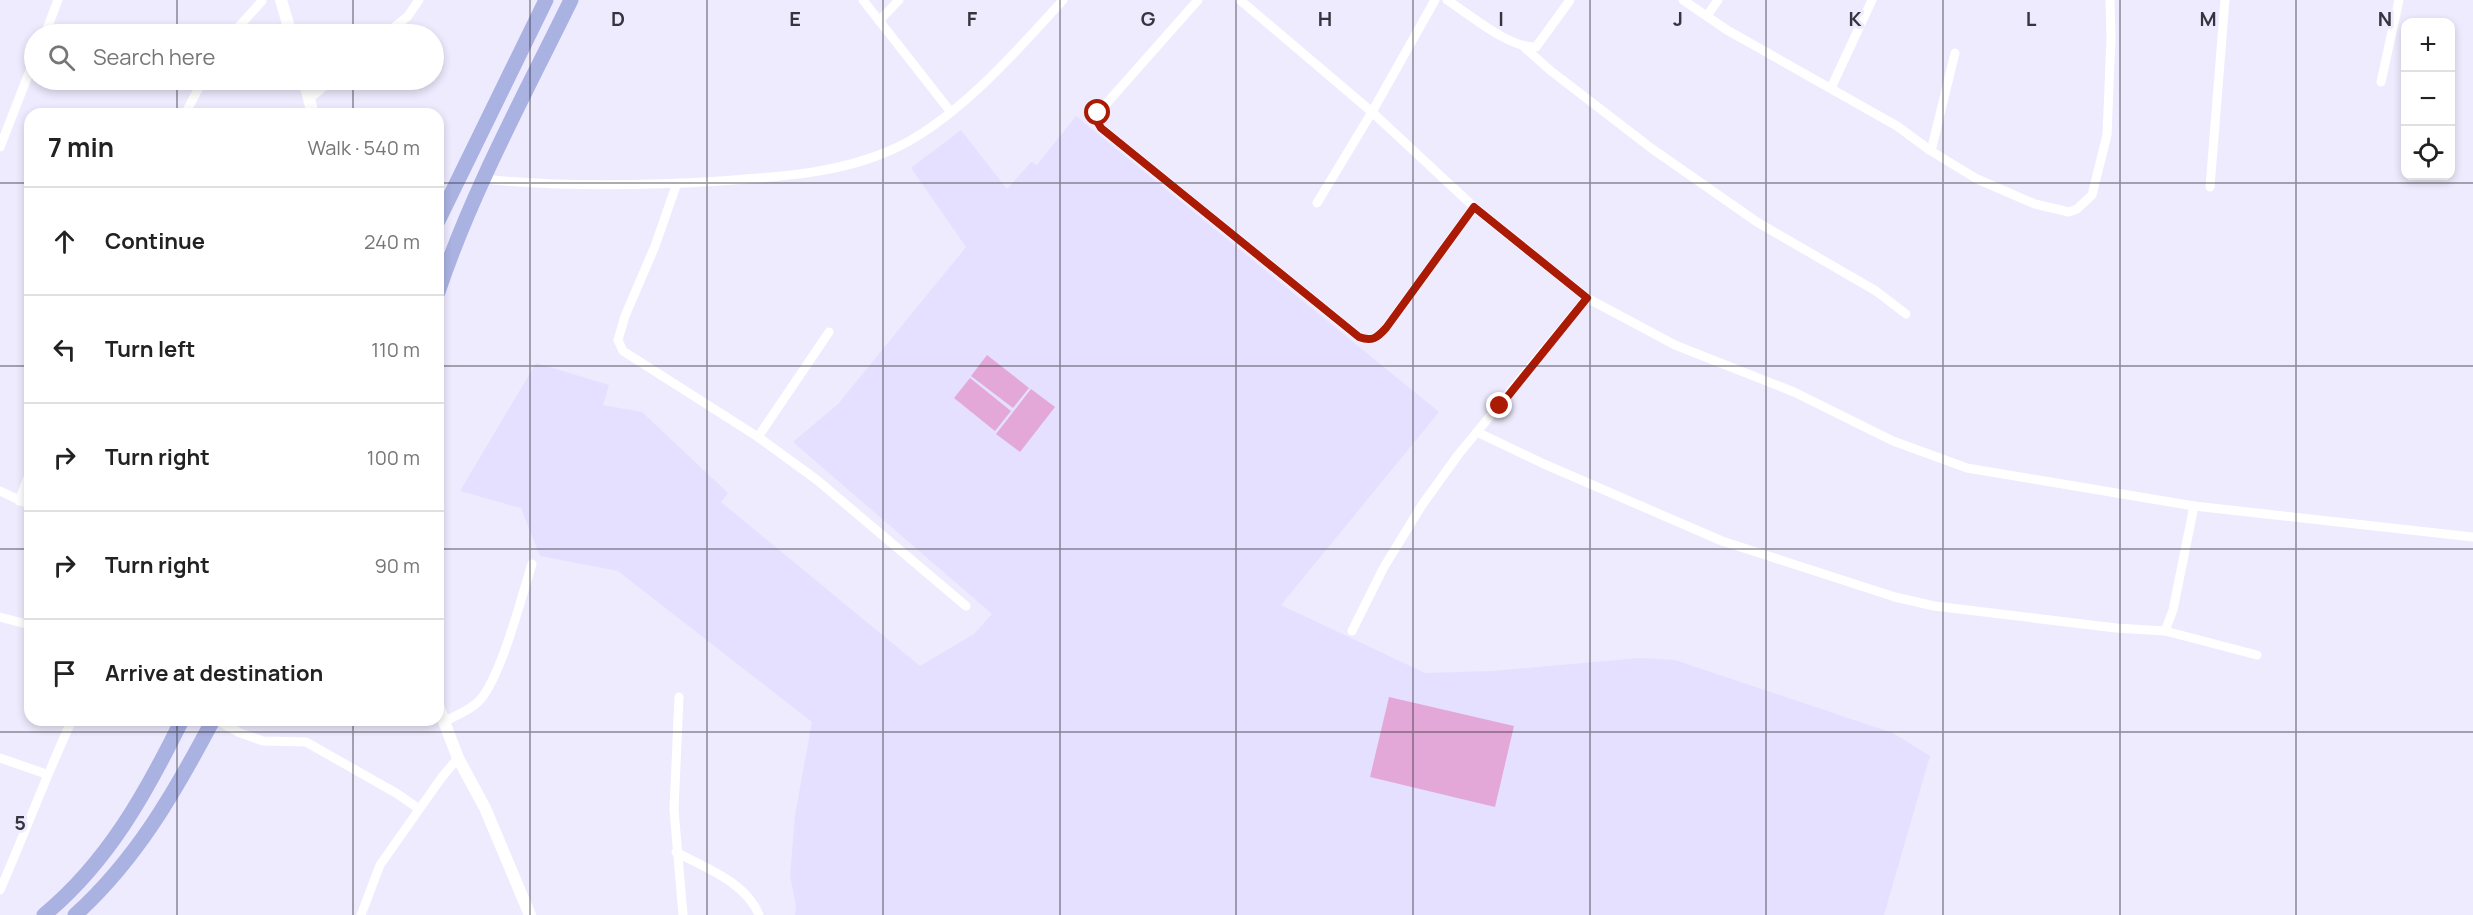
<!DOCTYPE html>
<meta charset="utf-8">
<style>
:root{--surface:#fff;--page:#f2f2f2;--text:#222;--muted:#767676;--line:#e0e0e0}
body{margin:0;font-family:Manrope,sans-serif;background:var(--page);color:var(--text)}
.controls{position:absolute;right:18px;top:18px;display:grid;overflow:hidden;border-radius:12px;box-shadow:0 3px 9px #0003}
.controls button{width:54px;height:54px;display:grid;place-items:center;padding:0;border:0;border-bottom:2px solid var(--line);background:var(--surface);color:var(--text);font:30px sans-serif}
.stop{position:absolute;width:18px;height:18px;margin:-14px;border:4px solid #aa1a04;border-radius:50%;background:#fff}
.stop.end{background:#aa1a04;border-color:#fff;box-shadow:0 2px 6px #0008}
.list{margin:0;padding:0;list-style:none}
h2{display:flex;justify-content:space-between;align-items:center;height:78px;margin:0;padding:0 24px;font-size:26px}
h2 small{font-size:20px;font-weight:400;color:var(--muted)}
.list li{display:grid;grid-template-columns:39px 1fr auto;gap:18px;align-items:center;box-sizing:border-box;height:108px;padding:0 24px;border-top:2px solid var(--line)}
.list b{display:block;font-size:22px;white-space:nowrap}
.list em{font-size:20px;font-style:normal;color:var(--muted)}
.icon{flex:none;width:33px;height:33px;fill:none;stroke:currentColor;stroke-width:2;stroke-linecap:round;stroke-linejoin:round}
.map{position:relative;flex:none;width:2473px;height:915px;overflow:hidden}
.search{position:absolute;background:var(--surface);box-shadow:0 3px 9px #0003;left:24px;top:24px;width:420px;height:66px;display:flex;align-items:center;gap:15px;box-sizing:border-box;padding:0 21px;border-radius:33px;color:var(--muted);font-size:22px}
.panel{position:absolute;background:var(--surface);box-shadow:0 3px 9px #0003;left:24px;top:108px;width:420px;height:618px;border-radius:18px}
.map>svg:first-child{display:block}
</style>
<div class="map">
<svg width="2473" height="915" viewBox="0 0 2473 915">
<rect width="100%" height="100%" fill="#eeebfe"/>
<!-- built -->
<path fill="#e5e0ff" d="M1076,116L1439,412L1281,605L1425,673L1492,671L1639,658L1675,660L1893,733L1930,756L1884,915H795L796,906L790,876L795,815L812,722L618,571L540,556L521,508L460,491L536,363L609,385L603,405L642,412L728,493L721,502L920,666L974,634L992,614L793,442L838,404L966,247L911,168L961,130L1007,189L1031,162L1037,165Z"/>
<!-- grass -->
<g fill="#e3a8d8">
<path d="M987,355L1029,388L1013,408L971,376Z"/>
<path d="M970,378L1011,411L995,431L954,398Z"/>
<path d="M1031,389L1055,407L1020,452L996,434Z"/>
<path d="M1389,697L1514,726L1495,807L1370,777Z"/>
</g>
<g fill="none" stroke-linecap="round" stroke-linejoin="round">
<!-- minor -->
<g stroke="#fff" stroke-width="9">
<path d="M863,0L950,111"/>
<path d="M1198,0L1098,113L1097,121L1101,128L1359,337C1372,342 1377,338 1386,328L1474,207"/>
<path d="M1240,0L1372,112L1317,203"/>
<path d="M1435,0L1372,112L1474,207L1587,298L1675,345L1794,392L1893,441L1967,468L2194,506L2473,537"/>
<path d="M1447,0C1469,14 1510,49 1536,47L1570,0"/>
<path d="M1683,0L1727,30L1897,126L1931,151L1977,179L2035,204L2069,212L2077,209L2092,195L2107,135L2111,38L2110,0"/>
<path d="M1707,16L1718,0"/>
<path d="M879,21L899,0"/>
<path d="M45,34L58,0"/>
<path d="M232,34L262,1"/>
<path d="M386,34L408,16L419,0"/>
<path d="M1525,48L1551,71L1651,148L1757,222L1876,291L1906,314"/>
<path d="M2381,82L2399,0"/>
<path d="M1831,88L1872,0"/>
<path d="M309,99L332,80"/>
<path d="M185,114L203,80"/>
<path d="M0,147L34,60"/>
<path d="M1931,151L1955,53"/>
<path d="M483,179C561,187 641,186 720,181C776,177 836,174 889,151C953,124 1017,51 1063,0"/>
<path d="M677,183L655,246L625,316L618,340L623,351L758,437L817,480L966,606"/>
<path d="M2210,187L2225,0"/>
<path d="M1477,432L1544,464L1722,541L1895,597L1934,606L2116,628L2165,631L2257,655"/>
<path d="M758,437L829,332"/>
<path d="M0,491L30,505"/>
<path d="M19,501L30,472"/>
<path d="M0,617L30,625"/>
<path d="M1352,631L1384,567L1422,505L1458,455L1587,298"/>
<path d="M2165,631L2173,610L2194,506"/>
<path d="M679,697L674,810L683,915"/>
<path d="M217,720L240,733L263,741L306,742L396,793L419,809"/>
<path d="M443,722C455,716 469,711 479,701C501,678 521,598 532,564"/>
<path d="M0,758L46,774"/>
<path d="M676,852C705,868 746,882 759,915"/>
<path d="M0,890C25,833 46,776 72,720"/>
<path d="M361,915L380,865L442,777L458,758"/>
</g>
<!-- tertiary -->
<g stroke="#fff" stroke-width="12">
<path d="M281,0L291,34"/>
<path d="M304,80L313,114"/>
<path d="M438,706L458,758L485,808L530,915"/>
</g>
<!-- primary -->
<g stroke="#aab2e2" stroke-width="15">
<path d="M438,221L546,0"/>
<path d="M438,292C472,191 524,96 571,0"/>
<path d="M44,915C108,862 146,793 182,720"/>
<path d="M75,915C136,860 175,792 213,720"/>
</g>
</g>
<g fill="none" stroke-linecap="round" stroke-linejoin="round">
<!-- route -->
<path stroke="#aa1a04" stroke-width="8" d="M1098,113L1097,121L1101,128L1359,337C1372,342 1377,338 1386,328L1474,207L1587,298L1500,406"/>
</g>
<!-- grid -->
<path fill="none" stroke="#36343e" stroke-width="1.5" stroke-opacity="0.55" d="M177,0V34M353,0V34M530,0V915M707,0V915M883,0V915M1060,0V915M1236,0V915M1413,0V915M1590,0V915M1766,0V915M1943,0V915M2120,0V915M2296,0V915M177,80V114M353,80V114M0,183H30M438,183H2473M0,366H30M438,366H2473M0,549H30M438,549H2473M177,720V915M353,720V915M0,732H2473"/>
<g font-size="20" text-anchor="middle" font-weight="bold" fill="#36343e" stroke="#eeebfe" stroke-width="6" stroke-linejoin="round" paint-order="stroke">
<text x="618" y="26">D</text>
<text x="795" y="26">E</text>
<text x="972" y="26">F</text>
<text x="1148" y="26">G</text>
<text x="1325" y="26">H</text>
<text x="1501" y="26">I</text>
<text x="1678" y="26">J</text>
<text x="1855" y="26">K</text>
<text x="2031" y="26">L</text>
<text x="2208" y="26">M</text>
<text x="2385" y="26">N</text>
<text x="20" y="830">5</text>
</g>
</svg>
<div class="controls">
<button>+</button>
<button>−</button>
<button><svg class="icon" aria-label="locate" viewBox="0 0 24 24"><circle cx="12" cy="12" r="6"/><path d="M12 2v4M12 18v4M2 12h4M18 12h4"/></svg></button>
</div>
<div class="stop" style="left:1098px;top:113px"></div>
<div class="stop end" style="left:1500px;top:406px"></div>
<div class="search"><svg class="icon" aria-label="search" viewBox="0 0 24 24"><circle cx="10" cy="10" r="6"/><path d="M15 15l6 6"/></svg>Search here</div>
<section class="panel">
<h2>7 min<small>Walk · 540 m</small></h2>
<ul class="list">
<li><svg class="icon" aria-label="ahead" viewBox="0 0 24 24"><path d="M12 20V5M6 11l6-6 6 6"/></svg><div><b>Continue</b></div><em>240 m</em></li>
<li><svg class="icon" aria-label="left" viewBox="0 0 24 24"><path d="M17 20v-9H6M10 6l-5 5 5 5"/></svg><div><b>Turn left</b></div><em>110 m</em></li>
<li><svg class="icon" aria-label="right" viewBox="0 0 24 24"><path d="M7 20v-9h11M14 6l5 5-5 5"/></svg><div><b>Turn right</b></div><em>100 m</em></li>
<li><svg class="icon" aria-label="right" viewBox="0 0 24 24"><path d="M7 20v-9h11M14 6l5 5-5 5"/></svg><div><b>Turn right</b></div><em>90 m</em></li>
<li><svg class="icon" aria-label="arrive" viewBox="0 0 24 24"><path d="M6 21V4h12l-3 4 3 4H6"/></svg><div><b>Arrive at destination</b></div></li>
</ul>
</section>
</div>
